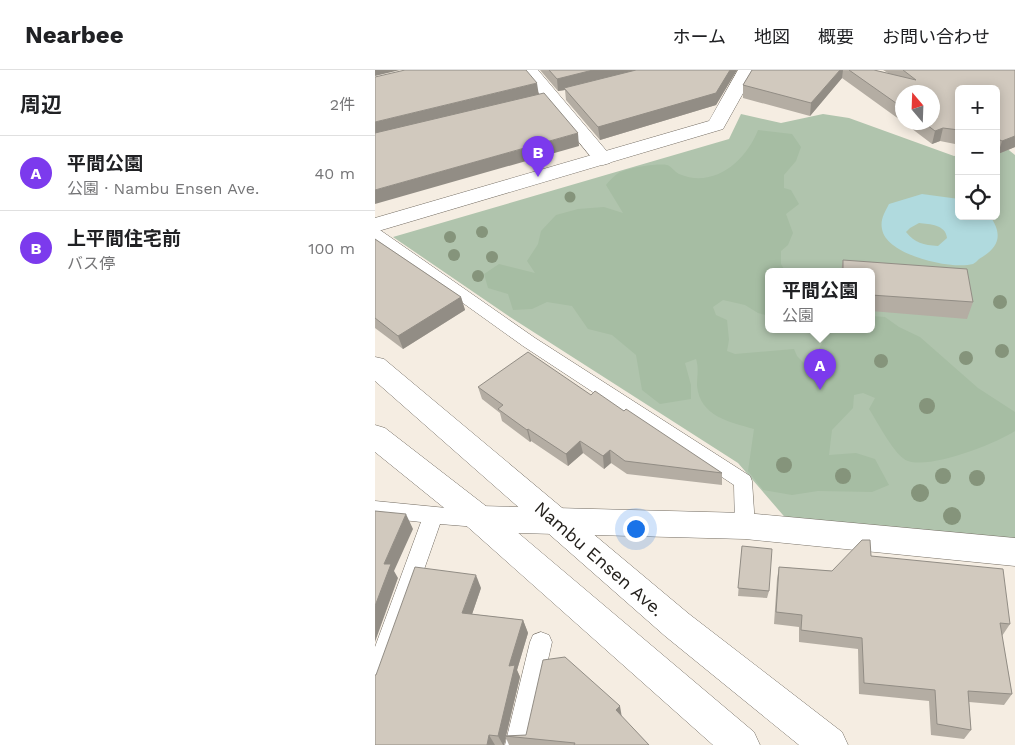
<!DOCTYPE html>
<html lang="ja">
<meta charset="utf-8">
<style>
:root{--surface:#fff;--page:#f2f2f2;--text:#202124;--muted:#757577;--line:#e0e0e0;--accent:#7c3aed}
body{margin:0;font-family:"Work Sans","Noto Sans JP",sans-serif;background:var(--page);color:var(--text)}
.controls{position:absolute;right:15px;top:15px;display:grid;overflow:hidden;border-radius:8px;box-shadow:0 2px 12px #0003}
.controls button{width:45px;height:45px;display:grid;place-items:center;padding:0;border:0;border-bottom:1px solid var(--line);background:var(--surface);color:var(--text);font:25px sans-serif}
.compass{position:absolute;left:520px;top:15px;width:45px;height:45px;border-radius:50%;background:var(--surface);box-shadow:0 2px 12px #0003;rotate:341deg}
.you{position:absolute;left:260px;top:458px;width:18px;height:18px;margin:-12px;border:4px solid #fff;border-radius:50%;background:#1a73e8;box-shadow:0 0 0 8px #1a73e833}
.badge{display:grid;place-items:center;width:32px;height:32px;border-radius:50%;background:var(--accent);color:#fff;font-size:16px;font-weight:700}
.pin{position:absolute;translate:-50% -41px;filter:drop-shadow(0 1px 2px #0008)}
.pin::after{content:'';position:absolute;top:26px;width:18px;height:15px;background:inherit;clip-path:polygon(0 0,100% 0,50% 100%)}
.popup{position:absolute;left:390px;top:198px;width:110px;height:65px;box-sizing:border-box;display:grid;place-content:center;border-radius:8px;background:var(--surface);filter:drop-shadow(0 1px 4px #0005);font-size:16px;white-space:nowrap;color:var(--muted)}
.popup b{font-size:19px;color:var(--text)}
.popup::after{content:'';position:absolute;left:50%;top:100%;margin-left:-10px;border:10px solid transparent;border-top-color:var(--surface)}
.list{margin:0;padding:0;list-style:none}
h2{display:flex;justify-content:space-between;align-items:center;height:65px;margin:0;padding:0 20px;font-size:21px}
h2 small{font-size:16px;font-weight:400;color:var(--muted)}
.list li{display:grid;grid-template-columns:32px 1fr auto;gap:15px;align-items:center;box-sizing:border-box;height:75px;padding:0 20px;border-top:1px solid var(--line)}
.list b{display:block;font-size:19px;white-space:nowrap}
.list p{margin:0;font-size:16px;white-space:nowrap;color:var(--muted)}
.list em{font-size:16px;font-style:normal;color:var(--muted)}
.icon{flex:none;width:28px;height:28px;fill:none;stroke:currentColor;stroke-width:2;stroke-linecap:round;stroke-linejoin:round}
.map{position:relative;flex:none;width:640px;height:675px;overflow:hidden}
header{display:flex;align-items:center;gap:30px;box-sizing:border-box;height:70px;padding:0 25px;background:var(--surface);border-bottom:1px solid var(--line)}
header strong{font-size:24px}
nav{display:flex;gap:28px;margin-inline-start:auto;font-size:18px}
main{display:flex}
aside{flex:1;background:var(--surface)}
.map>svg:first-child{display:block}
</style>
<header>
<strong>Nearbee</strong>
<nav><a>ホーム</a><a>地図</a><a>概要</a><a>お問い合わせ</a></nav>
</header>
<main>
<aside>
<h2>周辺<small>2件</small></h2>
<ul class="list">
<li><span class="badge">A</span><div><b>平間公園</b><p>公園 · Nambu Ensen Ave.</p></div><em>40 m</em></li>
<li><span class="badge">B</span><div><b>上平間住宅前</b><p>バス停</p></div><em>100 m</em></li>
</ul>
</aside>
<div class="map">
<svg width="640" height="675" viewBox="0 0 640 675">
<rect width="100%" height="100%" fill="#f5ede2"/>
<!-- green -->
<path fill="#b0c4ad" fill-rule="evenodd" d="M366,44L406,53L448,44L474,48L579,86L584,85V146H621V74L625,73L640,85V474L414,452L363,393L135,247L18,167L354,69ZM394,201H496V259H394Z"/>
<!-- forest -->
<path fill="#a6bda3" d="M383,60L417,64L426,77L421,91L409,105V118L416,120L424,134L411,144L418,163L413,175L406,181V194L410,201H394V246L383,243L370,235L348,230L338,237L341,245L352,250L354,270L352,281L360,284L419,279L422,286L436,300C438,290 449,264 460,260C470,256 485,259 496,259V246L510,247L524,257L545,267L603,318L640,342V361C620,374 556,399 533,391C520,387 502,351 494,339L500,328L488,323L479,325L478,338L457,360L454,385L481,383L500,389L514,415L497,422L443,421L417,425L388,420L373,401L379,359C354,352 325,346 322,316C322,306 324,298 321,289L310,293L316,315V329L285,334L267,320L261,285L237,265L213,259L197,236L172,232L157,239L138,240L133,224L113,218L109,204L124,194L160,203L152,191L163,174L166,161L181,145L203,139L229,137L248,143L231,115C234,111 238,107 242,104C251,98 281,93 292,95C296,96 300,102 304,104C339,119 371,91 383,60Z"/>
<!-- water -->
<path fill="#b0dade" fill-rule="evenodd" d="M547,124L584,129V146H615C629,166 623,178 604,189C602,191 600,193 598,194C576,200 511,185 507,159C505,149 510,142 514,134ZM544,153C555,154 571,155 572,168L563,176C548,175 540,173 531,162L535,158Z"/>
<g fill="none" stroke-linecap="round" stroke-linejoin="round">
<!-- service casing -->
<g stroke="#736c62" stroke-width="1">
<g id="service">
<path d="M0,159L5,160L160,268L375,406L377,411L380,456L377,462L370,464L363,462L360,456L359,415L148,276L0,170Z"/>
<path d="M0,431L102,441L109,443L112,449L109,455L102,457L65,454L11,608L8,616L0,619V577L46,452L0,447Z"/>
<path d="M166,562L174,565L177,572L154,675H130L155,572L158,565Z"/>
</g>
</g>
<!-- minor casing -->
<g stroke="#736c62" stroke-width="1">
<g id="minor">
<path d="M145,0H163L235,85L238,89L235,93L228,95L221,93Z"/>
<path d="M105,436L370,443L640,468V496L370,469L105,462L94,458L90,449L94,440Z"/>
</g>
</g>
<!-- tertiary casing -->
<g stroke="#736c62" stroke-width="1">
<g id="tertiary">
<path d="M363,0H381L348,59L0,162V148L334,51Z"/>
<path d="M0,287L9,289L314,544L467,662L473,675H424L290,566L0,311Z"/>
<path d="M0,355L10,358L116,440L379,662L385,675H338L94,458L0,382Z"/>
</g>
</g>
<!-- service -->
<use href="#service" fill="#fff" fill-rule="evenodd"/>
<!-- minor -->
<use href="#minor" fill="#fff" fill-rule="evenodd"/>
<!-- tertiary -->
<use href="#tertiary" fill="#fff" fill-rule="evenodd"/>
</g>
<!-- trees -->
<g fill="#85947b">
<circle cx="195" cy="127" r="5.5"/>
<circle cx="107" cy="162" r="6"/>
<circle cx="75" cy="167" r="6"/>
<circle cx="79" cy="185" r="6"/>
<circle cx="117" cy="187" r="6"/>
<circle cx="103" cy="206" r="6"/>
<circle cx="625" cy="232" r="7"/>
<circle cx="627" cy="281" r="7"/>
<circle cx="591" cy="288" r="7"/>
<circle cx="506" cy="291" r="7"/>
<circle cx="552" cy="336" r="8"/>
<circle cx="409" cy="395" r="8"/>
<circle cx="468" cy="406" r="8"/>
<circle cx="568" cy="406" r="8"/>
<circle cx="602" cy="408" r="8"/>
<circle cx="545" cy="423" r="9"/>
<circle cx="577" cy="446" r="9"/>
</g>
<!-- wall -->
<g fill="#b4ada3">
<path d="M165,0H362L341,35L225,70L191,30L190,20L183,21Z"/>
<path d="M377,0H499L513,3L508,0H640V77L623,84L621,83V19H584V72L580,74L565,71L557,74L528,52H558L528,22V52L467,8L435,46L368,28V15Z"/>
<path d="M0,169L86,227L90,240L28,279L0,258Z"/>
<path d="M468,190L598,232L592,249L496,241V201H466Z"/>
<path d="M103,317L216,325L249,341L347,403V415L252,404L236,393L229,399L208,383L193,396L156,371L155,372L127,351L125,343L107,329Z"/>
<path d="M367,476L394,521L392,528L363,526Z"/>
<path d="M496,486L635,554L627,566L637,624L629,635L594,632L596,660L589,669L556,665L554,631L484,624L483,579L424,572V557L399,554L402,509L404,497L457,501Z"/>
<path d="M106,518L97,544L148,550L153,563L142,600L145,607L131,666L151,665L247,647L274,675H134L131,668L129,675H0Z"/>
</g>
<!-- shaded-wall -->
<g fill="#928d85">
<path d="M0,0H25L0,6Z"/>
<path d="M218,0H270L189,18L190,20L183,21L182,9Z"/>
<path d="M355,0H362L341,35L225,70L223,57Z"/>
<path d="M465,0H468L467,8L435,46L436,33Z"/>
<path d="M162,13L164,26L0,66V52Z"/>
<path d="M568,58L565,71L557,74L560,61Z"/>
<path d="M584,60V72L580,74L583,61Z"/>
<path d="M203,63L204,76L0,134V120Z"/>
<path d="M640,66V77L623,84L627,71Z"/>
<path d="M86,227L90,240L28,279L23,266Z"/>
<path d="M153,359L156,371L155,372L152,360Z"/>
<path d="M205,371L208,383L193,396L191,384Z"/>
<path d="M235,380L236,393L229,399L228,386Z"/>
<path d="M31,444L38,459L19,501L23,508L0,572V536L9,494Z"/>
<path d="M101,505L106,518L93,556L87,543Z"/>
<path d="M148,550L153,563L142,600L145,607L131,666H130L131,668L129,675H128L123,666L134,596Z"/>
<path d="M245,636L247,648L241,640Z"/>
<path d="M114,665L120,675H112Z"/>
</g>
<!-- building -->
<g fill="#d1c9be" stroke="#928d85">
<path d="M30,0H151L162,13L0,52V7Z"/>
<path d="M174,0H218L182,9Z"/>
<path d="M261,0H355L341,23L223,57L189,18Z"/>
<path d="M377,0H465L436,33L368,15Z"/>
<path d="M474,0H499L541,10L528,0H640V66L627,71L621,68V19H584V60L568,58L560,61L548,52H558V22H528V38Z"/>
<path d="M169,23L203,63L0,120V63Z"/>
<path d="M0,169L86,227L23,266L0,248Z"/>
<path d="M468,190L592,199L598,232L496,225V201H468Z"/>
<path d="M153,282L216,325L220,321L249,341L251,339L347,403L250,391L235,380L228,386L205,371L191,384L153,359L152,360L123,339L128,335L103,317Z"/>
<path d="M0,441L31,444L9,494H16L0,536Z"/>
<path d="M487,470H495L496,486L628,499L635,554L625,553L637,624L593,621L596,660L562,654L560,620L489,613L487,568L426,560L427,545L401,542L404,497L457,501Z"/>
<path d="M367,476L397,479L394,521L363,518Z"/>
<path d="M40,497L101,505L87,543L148,550L134,596L140,595L123,666L114,665L112,675H0V605H1Z"/>
<path d="M190,587L245,636L241,640L274,675H199L200,673L130,666L151,665L168,590Z"/>
</g>
<g text-anchor="middle" stroke-width="4" stroke-linejoin="round" paint-order="stroke">
<!-- street labels -->
<g font-size="18" fill="#24211d" stroke="#fff">
<text transform="translate(224 489) rotate(41)" y="6">Nambu Ensen Ave.</text>
</g>
</g>
</svg>
<div class="controls">
<button>+</button>
<button>−</button>
<button><svg class="icon" aria-label="locate" viewBox="0 0 24 24"><circle cx="12" cy="12" r="6"/><path d="M12 2v4M12 18v4M2 12h4M18 12h4"/></svg></button>
</div>
<svg class="compass" viewBox="-18 -18 36 36"><path d="M0-13l5 13h-10z" fill="#e53935"/><path d="M0 13l5-13h-10z" fill="#757577"/></svg>
<div class="you"></div>
<div class="pin badge" style="left:445px;top:320px">A</div>
<div class="popup"><b>平間公園</b>公園</div>
<div class="pin badge" style="left:163px;top:107px">B</div>
</div>
</main>
